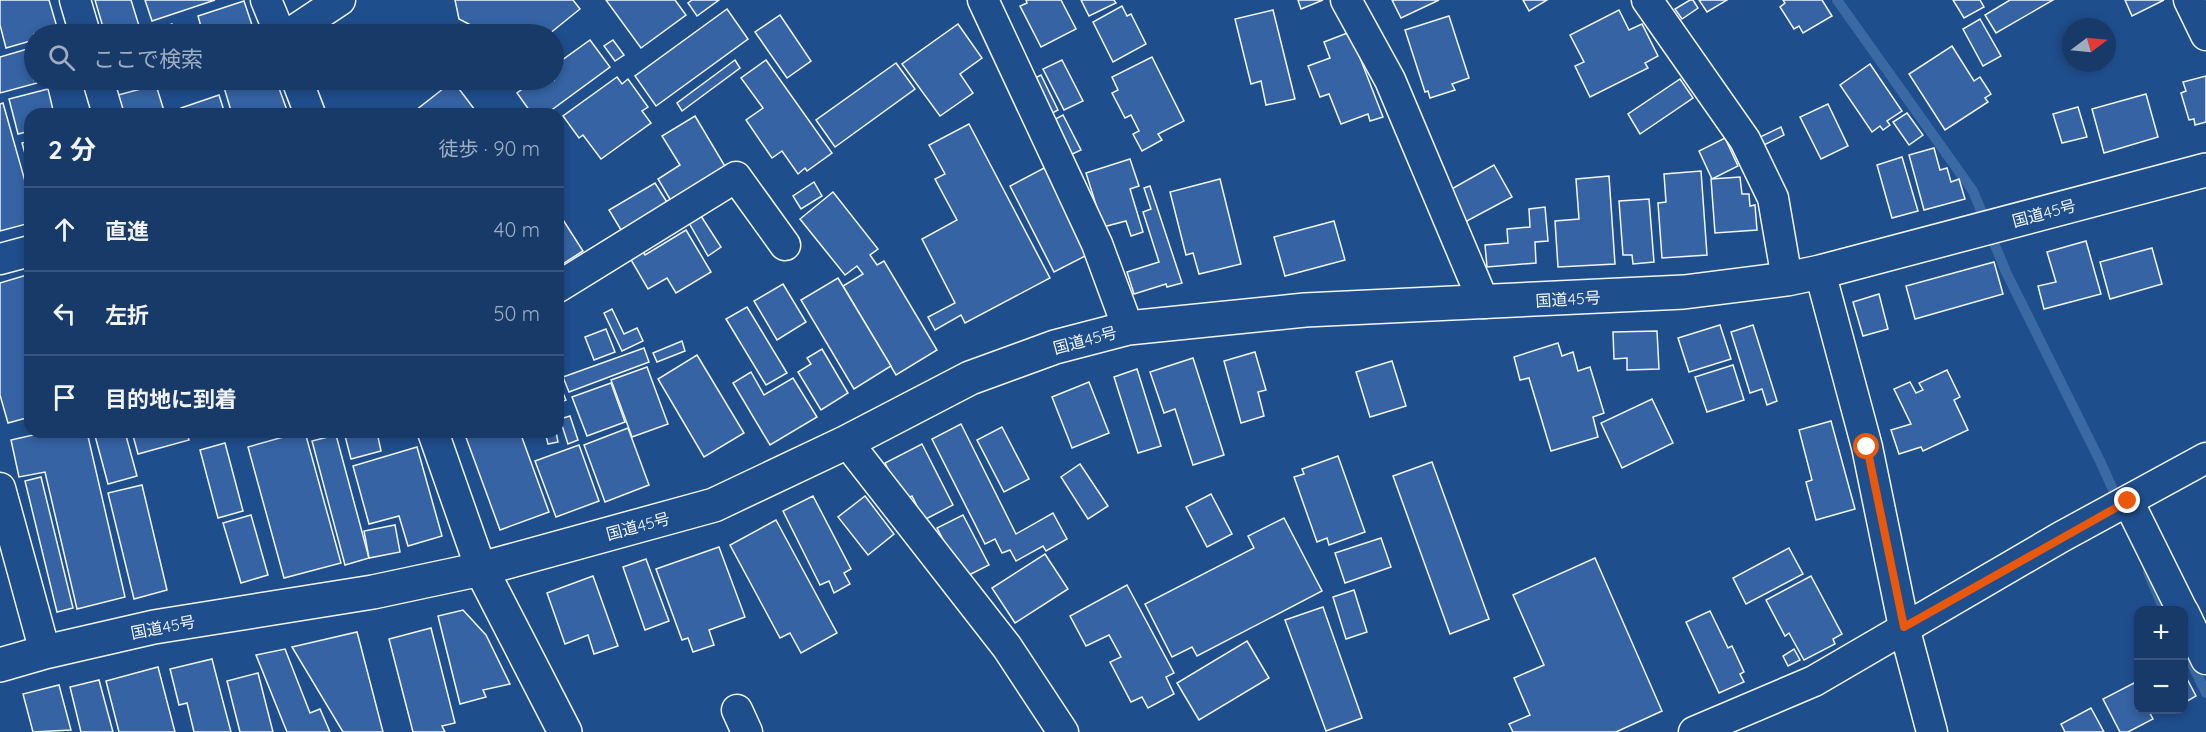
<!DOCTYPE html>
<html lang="ja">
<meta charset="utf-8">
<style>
:root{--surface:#173a69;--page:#244571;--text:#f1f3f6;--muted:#9eadc0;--line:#36547d}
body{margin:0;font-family:Quicksand,"Noto Sans JP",sans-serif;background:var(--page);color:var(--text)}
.controls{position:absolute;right:18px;bottom:18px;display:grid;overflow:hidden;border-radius:12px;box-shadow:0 3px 9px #0003}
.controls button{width:54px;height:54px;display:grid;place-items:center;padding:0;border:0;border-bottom:2px solid var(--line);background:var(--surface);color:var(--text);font:30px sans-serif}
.compass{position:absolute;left:2062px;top:18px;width:54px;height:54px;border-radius:50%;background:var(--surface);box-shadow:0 3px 9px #0003;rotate:74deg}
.stop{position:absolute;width:18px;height:18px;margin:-14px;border:4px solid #ea580c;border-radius:50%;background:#fff}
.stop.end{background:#ea580c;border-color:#fff;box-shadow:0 2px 6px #0008}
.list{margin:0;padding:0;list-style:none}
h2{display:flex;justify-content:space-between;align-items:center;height:78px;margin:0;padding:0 24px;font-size:26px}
h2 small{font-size:20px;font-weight:400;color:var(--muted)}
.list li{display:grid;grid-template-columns:39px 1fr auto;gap:18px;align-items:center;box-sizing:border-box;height:84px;padding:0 24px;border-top:2px solid var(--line)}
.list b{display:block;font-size:22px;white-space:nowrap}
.list em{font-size:20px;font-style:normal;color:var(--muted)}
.icon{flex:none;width:33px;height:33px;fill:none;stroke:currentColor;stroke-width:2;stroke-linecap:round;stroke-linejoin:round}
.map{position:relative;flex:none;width:2206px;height:732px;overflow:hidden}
.search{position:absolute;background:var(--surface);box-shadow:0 3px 9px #0003;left:24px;top:24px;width:540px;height:66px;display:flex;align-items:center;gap:15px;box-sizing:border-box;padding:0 21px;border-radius:33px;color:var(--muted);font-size:22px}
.panel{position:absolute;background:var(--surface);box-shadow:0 3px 9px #0003;left:24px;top:108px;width:540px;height:330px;border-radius:18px}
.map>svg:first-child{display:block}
</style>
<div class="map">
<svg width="2206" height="732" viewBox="0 0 2206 732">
<rect width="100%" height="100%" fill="#1f4e8c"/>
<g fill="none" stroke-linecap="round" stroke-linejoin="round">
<!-- stream -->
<g stroke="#3b69a3" stroke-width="10">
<path d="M1837,0L1973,191L2006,272L2100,461L2119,503"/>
<path d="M2148,572L2164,610"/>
<path d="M2184,648L2206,693"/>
</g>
</g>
<!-- building -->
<g fill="#3563a3" stroke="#f2f6ff" stroke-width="1.5">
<path d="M0,0H49L59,34H34V40L6,48L0,25Z"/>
<path d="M95,0H131L140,29L121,34H105Z"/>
<path d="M145,0H215L152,21Z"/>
<path d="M455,0H573L580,9L549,34H493L490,30L486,33L459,19Z"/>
<path d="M606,0H675L686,15L641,48Z"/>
<path d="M692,0H719L697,16L688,3Z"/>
<path d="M1026,0H1061L1076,29L1041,47L1020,6L1027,3Z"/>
<path d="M1081,0H1114L1116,3L1089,16Z"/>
<path d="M1298,0H1323L1301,9Z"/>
<path d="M1392,0H1439L1401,18Z"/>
<path d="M1523,0H1547L1529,11Z"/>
<path d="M1690,0H1693L1698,8L1682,19L1675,9Z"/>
<path d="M1699,0H1727L1707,12Z"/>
<path d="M1783,0H1822L1832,16L1803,33L1799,26L1794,29L1780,7L1785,3Z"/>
<path d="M1953,0H1980L1984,7L1964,18Z"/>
<path d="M2010,0H2053L1996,33L1985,15Z"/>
<path d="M2125,0H2164L2132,16Z"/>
<path d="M244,1L255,34H203L198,16Z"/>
<path d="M1122,6L1127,16L1131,14L1146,44L1113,62L1093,22Z"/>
<path d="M727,9L748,39L656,106L635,76Z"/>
<path d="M1273,10L1295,99L1266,105L1261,81L1251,84L1235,19Z"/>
<path d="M1619,10L1629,30L1642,24L1658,56L1645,63L1648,68L1590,97L1575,66L1584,62L1570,35Z"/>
<path d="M780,15L811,61L787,78L755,32Z"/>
<path d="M1449,16L1469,78L1452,84L1455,90L1430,98L1428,91L1425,92L1405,30Z"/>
<path d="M1980,19L2001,56L1983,66L1963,29Z"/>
<path d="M172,24L176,34H155L153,31Z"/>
<path d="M958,24L982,58L960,74L973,93L940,116L902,64Z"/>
<path d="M1350,32L1383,117L1370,121L1368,114L1341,124L1329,94L1320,97L1308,66L1330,58L1324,42Z"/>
<path d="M590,40L610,67L546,114H532L517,93L535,80H554V66Z"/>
<path d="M613,40L624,55L615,61L604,46Z"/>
<path d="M1952,46L1974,81L1980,77L1991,94L1985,98L1988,102L1945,130L1909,74Z"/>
<path d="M34,47V80H48L0,93V57Z"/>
<path d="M1152,57L1184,121L1158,134L1162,140L1142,151L1133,134L1139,131L1131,115L1125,118L1112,93L1118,90L1112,77Z"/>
<path d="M735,60L740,68L682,111L677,103Z"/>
<path d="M766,60L832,153L807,171L805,168L798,174L782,151L772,158L746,120L763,108L741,78Z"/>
<path d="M1062,60L1083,101L1064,110L1043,69Z"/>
<path d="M896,63L915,89L835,147L816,120Z"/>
<path d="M1870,64L1902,111L1887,121L1890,125L1883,130L1880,126L1872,132L1840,85Z"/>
<path d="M1041,75L1058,110L1047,116L1029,81Z"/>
<path d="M2206,76V122L2195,125L2194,119L2189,120L2181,93L2186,91L2183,82Z"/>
<path d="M617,77L622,84L628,79L648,107L642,111L651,123L601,159L583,135L579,138L563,116Z"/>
<path d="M1680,79L1693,98L1640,134L1628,114Z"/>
<path d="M234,80H276L288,113L246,114L245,111L232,114L223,84Z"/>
<path d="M453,81L478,114H411Z"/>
<path d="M156,85L165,114H123L118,95Z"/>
<path d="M48,89L54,114H30V131L18,134L9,99Z"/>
<path d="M2146,94L2158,137L2104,153L2092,109Z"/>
<path d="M219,95L225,114H183L181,108Z"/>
<path d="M3,103L30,199V223L0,231V104Z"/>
<path d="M1828,104L1848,146L1821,159L1800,117Z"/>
<path d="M2078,107L2087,137L2062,143L2053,114Z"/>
<path d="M1907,113L1923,135L1909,145L1893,122Z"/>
<path d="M1063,115L1081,150L1066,157L1048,123Z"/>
<path d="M695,116L729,173L674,206L658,179L680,165L662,136Z"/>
<path d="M969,124L1050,278L965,323L961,315L935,330L928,317L955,303L922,239L957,220L935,179L945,174L929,145Z"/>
<path d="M1781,127L1784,135L1764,145L1760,137Z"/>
<path d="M1725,138L1738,166L1712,179L1699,151Z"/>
<path d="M30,141V171L22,143Z"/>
<path d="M1934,148L1940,170L1947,168L1951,182L1959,179L1965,199L1924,210L1909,155Z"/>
<path d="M1902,157L1918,211L1892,218L1877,165Z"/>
<path d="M1130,159L1139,186L1130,189L1143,232L1131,236L1126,221L1103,227L1086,173Z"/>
<path d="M1494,165L1512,197L1465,222L1448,191Z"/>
<path d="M1046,167L1091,253L1054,272L1010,186Z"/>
<path d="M1701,171L1707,255L1662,258L1658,203L1666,202L1664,174Z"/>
<path d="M1609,176L1615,264L1558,267L1555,221L1579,219L1576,179Z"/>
<path d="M1740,177L1742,194H1749L1750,206L1755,205L1757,230L1715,233L1711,179Z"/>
<path d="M1220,179L1241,264L1199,274L1193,253L1186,255L1170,192Z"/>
<path d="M814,182L822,196L801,209L793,196Z"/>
<path d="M655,183L670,207L624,235L609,210Z"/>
<path d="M1150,186L1182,283L1167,287L1166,284L1134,294L1127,272L1159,262L1143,212L1151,209L1144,188Z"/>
<path d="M833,192L878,249L870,255L877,265L884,261L937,350L896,375L843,286L863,274L857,266L845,275L800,219Z"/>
<path d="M1649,199L1654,262L1633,264L1632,255H1623L1619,201Z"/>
<path d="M1545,207L1548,241L1535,242L1536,263L1487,267L1485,245L1508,243L1507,229L1530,227L1529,209Z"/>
<path d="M558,212L583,251L558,267Z"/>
<path d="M701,216L721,247L708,256L689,223Z"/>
<path d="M1334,221L1345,260L1285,276L1274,237Z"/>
<path d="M686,230L711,272L676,293L667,278L648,289L630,258L642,250L645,255Z"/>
<path d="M2086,241L2101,294L2044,309L2038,286L2056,282L2047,252Z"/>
<path d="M2152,248L2162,284L2110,299L2100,262Z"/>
<path d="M1994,262L2003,294L1915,319L1906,286Z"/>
<path d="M30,274V417L8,423L0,395V283Z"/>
<path d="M838,278L891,366L854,389L801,300Z"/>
<path d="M783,284L806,322L777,340L754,301Z"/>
<path d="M1879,294L1888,329L1863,336L1853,302Z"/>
<path d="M747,307L787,373L766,385L726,319Z"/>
<path d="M612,309L624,334L637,328L643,341L622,351L604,313Z"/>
<path d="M1720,325L1731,359L1689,372L1678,338Z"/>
<path d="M1753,325L1777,401L1767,405L1762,389L1750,393L1731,332Z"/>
<path d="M606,329L615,352L594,360L585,337Z"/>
<path d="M1657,331L1659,369L1627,370V358L1614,359L1613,332Z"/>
<path d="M682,341L685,351L657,362L653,353Z"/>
<path d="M1558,343L1562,356L1573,352L1578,371L1590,367L1604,413L1593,417L1598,437L1551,451L1529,378L1520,380L1514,357Z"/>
<path d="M644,348L649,362L569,392L563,377Z"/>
<path d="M822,349L848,393L821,410L798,372L811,364L807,358Z"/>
<path d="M1255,352L1266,390L1258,392L1264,416L1241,423L1224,361Z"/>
<path d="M697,355L744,433L704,457L658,379Z"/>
<path d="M1193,358L1224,455L1193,465L1175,409L1164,413L1150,372Z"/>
<path d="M1392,361L1406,406L1370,417L1356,372Z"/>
<path d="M1733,365L1744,400L1707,412L1695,377Z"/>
<path d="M647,367L668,424L632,437L611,380Z"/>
<path d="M1137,369L1161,446L1138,453L1114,377Z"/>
<path d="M1947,370L1960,397L1954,400L1968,430L1923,451L1921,447L1899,454L1891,430L1911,424L1894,389L1910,382L1916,393L1923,390L1919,383Z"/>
<path d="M751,372L764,395L793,378L817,417L770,445L733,383Z"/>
<path d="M558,381L566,400L558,403Z"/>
<path d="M1089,382L1109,433L1072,448L1052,397Z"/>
<path d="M611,383L625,422L587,436L572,397Z"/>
<path d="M1652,399L1673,443L1622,468L1601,423Z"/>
<path d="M570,416L578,440L568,444L560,419Z"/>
<path d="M1831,421L1855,509L1816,520L1806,482L1812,480L1799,430Z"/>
<path d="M961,424L1016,534L1053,513L1067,539L1046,551L1043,546L1016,561L1010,550L1002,553L995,539L985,544L932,439Z"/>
<path d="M1002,427L1029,479L1004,492L977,440Z"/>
<path d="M628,428L649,485L605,502L584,445Z"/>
<path d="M46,432H87L125,597L77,609L45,472L19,477L11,440Z"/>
<path d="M94,432H125L137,476L108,484Z"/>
<path d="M132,432H187L189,440L138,454Z"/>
<path d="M301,432H305L341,563L284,578L248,447Z"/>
<path d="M344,432H377L381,451L351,459Z"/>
<path d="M464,432H520L549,512L500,530Z"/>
<path d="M545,432H556L558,442L548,444Z"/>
<path d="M336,435L369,558L345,565L312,441Z"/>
<path d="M225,443L243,511L218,518L200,450Z"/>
<path d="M922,444L953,505L924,520L912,496L904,500L885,463Z"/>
<path d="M579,445L599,501L556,517L535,461Z"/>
<path d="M417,447L442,536L408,546L399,516L369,524L353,466Z"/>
<path d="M1338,456L1365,532L1329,545L1327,538L1317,542L1294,477L1304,474L1302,469Z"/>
<path d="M1432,462L1489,619L1450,634L1393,476Z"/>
<path d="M1080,464L1108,506L1088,519L1061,477Z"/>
<path d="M41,477L73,608L57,612L25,481Z"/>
<path d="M142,485L167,590L134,599L108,493Z"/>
<path d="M1211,494L1232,534L1207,547L1186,507Z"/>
<path d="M813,496L851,569L844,573L850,584L834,593L829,581L820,585L783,511Z"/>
<path d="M865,496L894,534L868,555L838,517Z"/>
<path d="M251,515L268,575L241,583L223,523Z"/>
<path d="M963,515L989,565L969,575L956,564L937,528Z"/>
<path d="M1284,518L1322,591L1197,656L1192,647L1172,657L1145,604L1254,548L1248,536Z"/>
<path d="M776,520L837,633L801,653L790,633L780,638L730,545Z"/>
<path d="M395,525L400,552L369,558L364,531Z"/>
<path d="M1381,538L1391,567L1345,583L1335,553Z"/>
<path d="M719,547L745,617L709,630L714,645L693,652L688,638L682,640L656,569Z"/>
<path d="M1789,548L1803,574L1746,604L1733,578Z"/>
<path d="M1045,554L1068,589L1015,623L992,588Z"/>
<path d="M1595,558L1662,711L1616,732H1513L1509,724L1530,715L1514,678L1544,665L1513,595Z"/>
<path d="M646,559L669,621L645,630L623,567Z"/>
<path d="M593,576L618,646L594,654L588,635L565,644L547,593Z"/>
<path d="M1811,576L1842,634L1833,639L1835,644L1804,660L1789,633L1785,636L1766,600Z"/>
<path d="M1127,585L1174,673L1166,677L1174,694L1148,708L1142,697L1131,702L1110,662L1121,657L1109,635L1086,646L1070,616Z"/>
<path d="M1354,590L1367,632L1346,639L1333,597Z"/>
<path d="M1323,607L1362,718L1326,731L1285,620Z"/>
<path d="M463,610L486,635L510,684L483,690L486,697L460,704L438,616Z"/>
<path d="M1710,611L1728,648L1732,646L1744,672L1740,674L1744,682L1719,693L1686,622Z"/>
<path d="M431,628L455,723L442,726L445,732H413L389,639Z"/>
<path d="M357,632L361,647L383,732H343L292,647Z"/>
<path d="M1247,641L1269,678L1199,720L1177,683Z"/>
<path d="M285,649L310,713L320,709L330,732H287L256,655Z"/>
<path d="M1794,649L1800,660L1788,666L1783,656Z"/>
<path d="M212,659L221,694L231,732H194L187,703L179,705L170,669Z"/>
<path d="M158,667L175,732H119L106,681Z"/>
<path d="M258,673L273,732H240L227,681Z"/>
<path d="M2184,673L2196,696L2184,703Z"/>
<path d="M99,680L113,732H81L70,687Z"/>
<path d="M2134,683L2138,692V710H2148L2153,719L2128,732H2120L2103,699Z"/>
<path d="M59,685L71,730L33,732L23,694Z"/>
<path d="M2091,708L2104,732H2065L2061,724Z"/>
</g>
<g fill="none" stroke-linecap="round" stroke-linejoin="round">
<!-- minor casing -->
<g stroke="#f2f6ff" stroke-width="33">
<g id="minor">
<path d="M75,0L85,34"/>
<path d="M266,0L280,34"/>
<path d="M983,0L1097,244L1128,328"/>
<path d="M1346,0L1390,80L1484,303"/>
<path d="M1647,0L1745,140L1773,198L1787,279"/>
<path d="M2189,0L2206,35"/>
<path d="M289,34L340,0"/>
<path d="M98,80L108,114"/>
<path d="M297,80L310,114"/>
<path d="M0,259L30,251"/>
<path d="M1820,272L1867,447L1904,627L1932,732"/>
<path d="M558,287L736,177L785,245"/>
<path d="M433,432L481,569"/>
<path d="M847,442L1007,647L1063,732"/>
<path d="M0,488L45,652"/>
<path d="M2128,501L2182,610"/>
<path d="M2184,613L2206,659"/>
<path d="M737,710L747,732"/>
<path d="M1694,732L1814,681L2061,537L2206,458"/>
</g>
</g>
<!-- tertiary casing -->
<g stroke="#f2f6ff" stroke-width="36">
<path id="tertiary" d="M481,569L565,732"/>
</g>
<!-- trunk casing -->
<g stroke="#f2f6ff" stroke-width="36">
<path id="trunk" d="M0,665L45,652L154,627L373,592L481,569L714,505L847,442L970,378L1055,347L1128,328L1305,310L1684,292L1787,279L1820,272L2206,170"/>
</g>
<!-- minor -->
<use href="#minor" stroke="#1f4e8c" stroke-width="30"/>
<!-- tertiary -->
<use href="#tertiary" stroke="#1f4e8c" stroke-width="33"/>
<!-- trunk -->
<use href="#trunk" stroke="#1f4e8c" stroke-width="33"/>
</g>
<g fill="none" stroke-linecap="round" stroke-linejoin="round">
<!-- route -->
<path stroke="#ea580c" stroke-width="8" d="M1867,447L1904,627L2128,501"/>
</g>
<g text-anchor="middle" stroke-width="4.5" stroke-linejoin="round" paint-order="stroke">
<!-- street labels -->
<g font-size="16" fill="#f2f6ff" stroke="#1f4e8c">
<text transform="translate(2044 213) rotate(-15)" y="6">国道45号</text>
<text transform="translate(1568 299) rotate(-3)" y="6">国道45号</text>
<text transform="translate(1085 340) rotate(-15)" y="6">国道45号</text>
<text transform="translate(638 526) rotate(-15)" y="6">国道45号</text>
<text transform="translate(163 627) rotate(-11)" y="6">国道45号</text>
</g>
</g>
</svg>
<div class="controls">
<button>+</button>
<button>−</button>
</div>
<svg class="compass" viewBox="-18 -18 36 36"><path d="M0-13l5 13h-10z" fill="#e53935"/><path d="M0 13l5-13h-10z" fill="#9eadc0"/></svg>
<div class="stop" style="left:1867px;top:447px"></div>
<div class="stop end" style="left:2128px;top:501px"></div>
<div class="search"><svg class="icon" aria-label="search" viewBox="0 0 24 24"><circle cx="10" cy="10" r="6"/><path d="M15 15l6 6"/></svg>ここで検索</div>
<section class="panel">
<h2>2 分<small>徒歩 · 90 m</small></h2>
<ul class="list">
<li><svg class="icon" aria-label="ahead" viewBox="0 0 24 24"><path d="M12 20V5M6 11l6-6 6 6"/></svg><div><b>直進</b></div><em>40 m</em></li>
<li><svg class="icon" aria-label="left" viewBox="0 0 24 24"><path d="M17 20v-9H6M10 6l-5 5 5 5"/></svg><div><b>左折</b></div><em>50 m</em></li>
<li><svg class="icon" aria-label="arrive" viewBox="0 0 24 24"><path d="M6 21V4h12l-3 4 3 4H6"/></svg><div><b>目的地に到着</b></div></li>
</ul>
</section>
</div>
